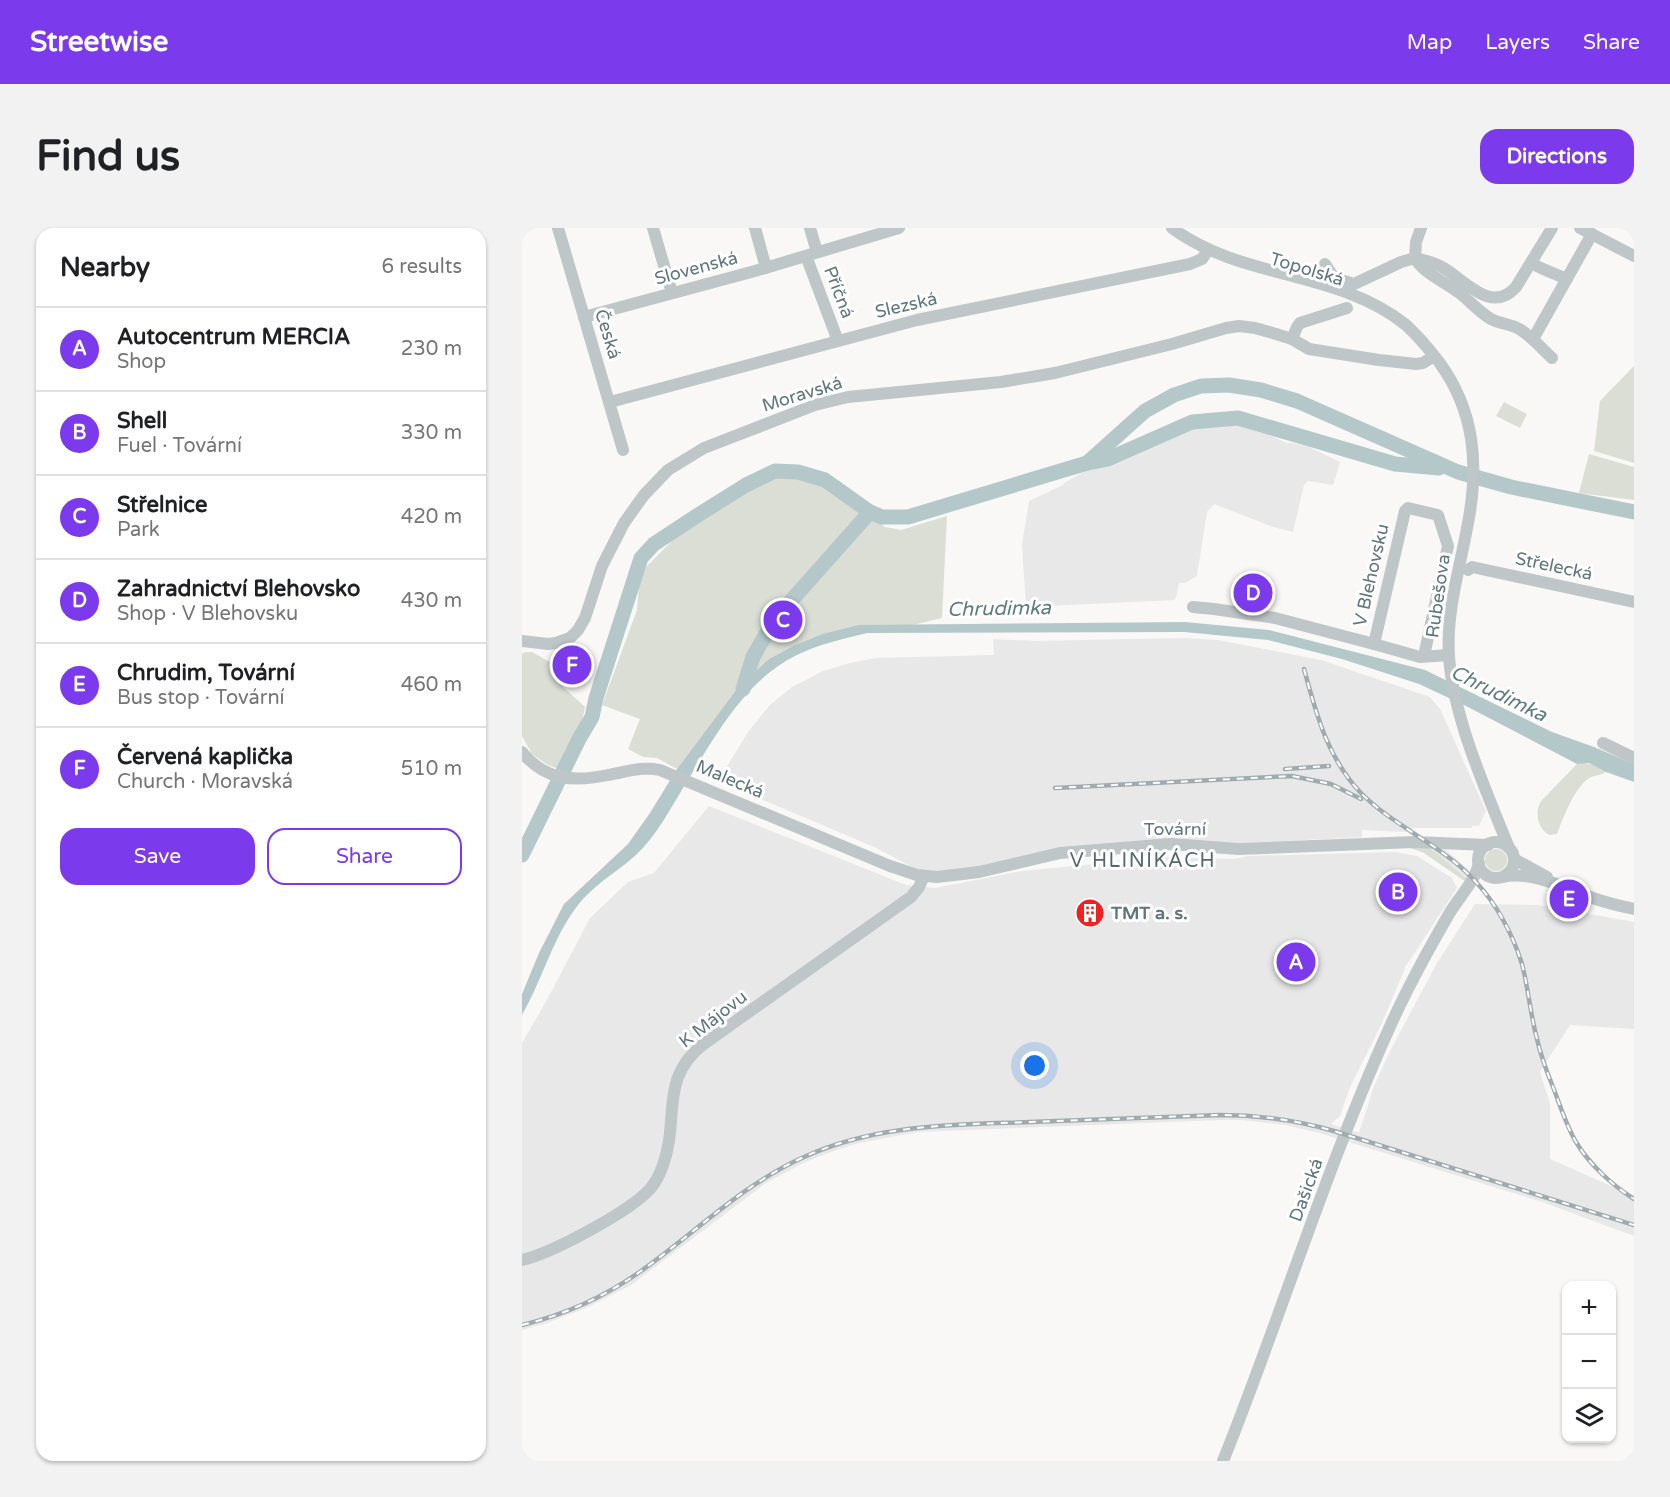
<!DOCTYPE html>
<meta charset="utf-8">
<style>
:root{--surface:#fff;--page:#f2f2f2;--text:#202124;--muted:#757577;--line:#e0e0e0;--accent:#7c3aed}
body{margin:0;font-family:"Varela Round",sans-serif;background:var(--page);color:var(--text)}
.controls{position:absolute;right:18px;bottom:18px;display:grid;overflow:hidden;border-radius:12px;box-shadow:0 2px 4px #0004}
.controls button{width:54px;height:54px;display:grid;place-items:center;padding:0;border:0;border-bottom:2px solid var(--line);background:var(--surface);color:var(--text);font:30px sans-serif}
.you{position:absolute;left:513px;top:838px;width:21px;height:21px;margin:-15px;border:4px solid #fff;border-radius:50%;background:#1a73e8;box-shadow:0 0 0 9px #1a73e833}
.badge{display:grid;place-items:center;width:39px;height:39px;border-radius:50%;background:var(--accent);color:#fff;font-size:20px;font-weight:700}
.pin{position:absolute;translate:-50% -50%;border:3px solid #fff;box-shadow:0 2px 6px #0006}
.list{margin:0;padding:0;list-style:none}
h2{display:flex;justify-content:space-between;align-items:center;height:78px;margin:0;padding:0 24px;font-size:26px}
h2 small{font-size:20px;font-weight:400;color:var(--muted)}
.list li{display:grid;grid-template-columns:39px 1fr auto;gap:18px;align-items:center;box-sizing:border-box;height:84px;padding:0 24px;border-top:2px solid var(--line)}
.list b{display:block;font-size:22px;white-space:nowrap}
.list p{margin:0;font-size:20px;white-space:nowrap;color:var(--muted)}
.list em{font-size:20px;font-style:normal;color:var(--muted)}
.actions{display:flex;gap:12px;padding:18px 24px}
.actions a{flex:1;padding:14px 0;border:2px solid var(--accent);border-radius:18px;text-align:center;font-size:21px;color:var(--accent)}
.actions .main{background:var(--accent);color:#fff}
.icon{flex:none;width:33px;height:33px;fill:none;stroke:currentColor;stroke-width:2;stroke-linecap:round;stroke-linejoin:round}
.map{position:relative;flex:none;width:1112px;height:1233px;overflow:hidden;border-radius:18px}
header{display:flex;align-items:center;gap:36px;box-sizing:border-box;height:84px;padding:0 30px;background:var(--accent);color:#fff}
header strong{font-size:28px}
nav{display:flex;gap:33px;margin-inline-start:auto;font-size:21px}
.intro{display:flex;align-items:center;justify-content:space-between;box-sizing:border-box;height:144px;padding:0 36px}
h1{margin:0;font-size:42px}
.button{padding:15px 27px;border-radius:18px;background:var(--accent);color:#fff;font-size:21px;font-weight:700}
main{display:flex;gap:36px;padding:0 36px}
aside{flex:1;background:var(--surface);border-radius:18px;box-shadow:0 2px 4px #0004}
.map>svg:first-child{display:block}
</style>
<header>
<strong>Streetwise</strong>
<nav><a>Map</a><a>Layers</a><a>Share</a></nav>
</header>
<div class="intro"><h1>Find us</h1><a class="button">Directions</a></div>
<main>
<aside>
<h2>Nearby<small>6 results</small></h2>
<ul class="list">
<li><span class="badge">A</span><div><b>Autocentrum MERCIA</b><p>Shop</p></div><em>230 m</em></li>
<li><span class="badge">B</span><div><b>Shell</b><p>Fuel · Tovární</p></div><em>330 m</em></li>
<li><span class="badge">C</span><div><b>Střelnice</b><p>Park</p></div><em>420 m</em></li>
<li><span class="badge">D</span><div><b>Zahradnictví Blehovsko</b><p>Shop · V Blehovsku</p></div><em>430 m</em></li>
<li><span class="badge">E</span><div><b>Chrudim, Tovární</b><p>Bus stop · Tovární</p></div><em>460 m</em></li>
<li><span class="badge">F</span><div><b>Červená kaplička</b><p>Church · Moravská</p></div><em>510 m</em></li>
</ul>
<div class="actions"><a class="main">Save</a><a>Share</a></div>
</aside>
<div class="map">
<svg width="1112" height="1233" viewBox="0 0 1112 1233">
<rect width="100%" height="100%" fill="#f9f8f6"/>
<!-- built -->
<g fill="#e7e8e7">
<path d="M679,197L721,198L734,201L765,215H771L787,219L818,234L811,257L786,253L782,257L771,304L751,299L692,276L685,284L675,348L663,355H657L654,370L652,372L504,379L500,317L507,273L541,257L542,255L606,219L653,203Z"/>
<path d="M660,410L696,412L799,432L908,469L918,481L964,583L957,598H950V600H892L883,604L840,602V609L702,616L664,613L441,643L413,644L394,641L352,619L213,560L201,545L226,504L248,477L270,459L286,451L301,443L328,435L354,430L472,427L471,411L513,413Z"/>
<path d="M187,578L384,657L414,660L500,643L644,629L712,631L726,628L873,624L895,628L930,650L935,660L884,738L859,797L828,859L818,888L809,896L837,905L852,858L868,823L915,735L953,676L1017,677L1112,694V801L1048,797L1018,844L1028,876V931L1112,968V1008L1023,975L801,906L764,897L720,892H698L396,904L337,915L317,921L283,934L244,955L109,1057L64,1080L25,1095L0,1102V815L26,770L68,690L106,654L132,645Z"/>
<path d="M907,620L924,622L949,644L946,652L917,627Z"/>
</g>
<!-- green -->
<g fill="#daded5">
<path d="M1112,138V235L1072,223L1078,173Z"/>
<path d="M982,174L1005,186L998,200L974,188Z"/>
<path d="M1067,226L1112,239V272L1057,265Z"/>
<path d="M264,243L286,249L349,290L350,289L363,299L379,302L425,288L420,390L391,397H336L300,406L271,418L247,431L217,458L155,541L135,530L121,529L106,521L118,491L80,477L115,382L117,357L124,339L158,305L233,252Z"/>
<path d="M5,424H10L44,443L40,458L63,479C59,502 49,522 39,542L26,537L10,526L0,508V425Z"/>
<path d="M1060,535C1070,535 1076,539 1084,544C1078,548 1071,547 1066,551C1052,561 1041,590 1035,606L1028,607C1016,602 1012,584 1019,573L1055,536Z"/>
<path d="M886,619L907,620L917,627L946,652L944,654L902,625Z"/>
<circle cx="974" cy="632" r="11"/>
</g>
<!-- water -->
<path fill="#b5c8c9" d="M663,394L747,402L903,442L1030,504L1072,519L1112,536V554L1084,544L1067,535L1055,536L944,478L897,456L820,431L746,412L662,404L345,405C321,411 297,416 275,427C221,453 192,511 161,560C149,580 136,604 120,621C103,639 78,652 61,671C32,704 22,749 0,787V766L17,725L42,676L106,616L128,585L155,541L217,458L247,431L271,418L300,406L336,397Z"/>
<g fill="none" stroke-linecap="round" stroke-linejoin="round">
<!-- river -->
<g stroke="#b5c8c9" stroke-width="15">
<path d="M566,235L586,231L670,194L716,190L873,236L917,240"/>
<path d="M221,461L231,429L252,392L348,284"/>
<path d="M0,627L57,511L70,489L74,470L119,330L132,316L176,287L224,257L253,243L276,244L303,252L348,284L360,289H386L565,235L623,183L652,167L679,158L707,157L739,162L775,173L936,244L989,259L1112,284"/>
</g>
<!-- minor -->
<g stroke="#bfc6c8" stroke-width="12">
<path d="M36,0L101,222"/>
<path d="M131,0L150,65"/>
<path d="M233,0L244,40"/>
<path d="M288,0L295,24"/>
<path d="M650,0C720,52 816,42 884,97C896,108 907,121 917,134C953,183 957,237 946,295C938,340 924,383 927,429C932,492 964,562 987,620"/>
<path d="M899,0L894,14L893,30C902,32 911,34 920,39C943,52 969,87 994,59L1030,0"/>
<path d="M1058,0L1112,28"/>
<path d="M284,28L316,113"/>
<path d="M1009,35L1021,41L1045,51"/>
<path d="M803,36L812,50L832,56L879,34L893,30C902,46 922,53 936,64C947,72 957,84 969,91C978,96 990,96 999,102C1011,110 1020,121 1030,130"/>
<path d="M62,89L233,43L377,0"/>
<path d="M770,111L775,99L778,95L825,80"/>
<path d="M1011,111L1070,6"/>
<path d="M88,174L395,92L668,36L680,31L686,22"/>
<path d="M946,342L950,339L1112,374"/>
<path d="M671,379L692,381L753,390L852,416L898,429L927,427"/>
<path d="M0,413L26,416L34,415L48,410L56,402L63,390L80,338L102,295L122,267L146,242L182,220L293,177L326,169L479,154L533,145L650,116L704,100L717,98L733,100L754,106L770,111L787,121L857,132L894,136L901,135L912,128"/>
<path d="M852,416L883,283L886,280L916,287L926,318L903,423"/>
<path d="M1081,515L1112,530"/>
<path d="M0,524C23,553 53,554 86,547C104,544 119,538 138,542L368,638L395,647L415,649L457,644L538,625L649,616L716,621L892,614L966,617"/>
<circle cx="974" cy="632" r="18"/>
<path d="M992,631L1025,649"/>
<path d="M981,649C1009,642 1045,661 1071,670C1085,675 1098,678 1112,681"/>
<path d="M0,1032C30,1025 107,984 128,961C134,954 138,946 141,937C158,891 136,850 183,815L389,669L397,659L402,648"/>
<path d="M701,1233C758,1091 803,943 866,803C884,762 905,724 927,686C936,670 953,654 957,635"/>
</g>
<!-- rail casing -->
<g stroke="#a0abaf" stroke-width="4.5">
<g id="rail">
<path d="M782,441C794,485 805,529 838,564C862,589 894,605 922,626C945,642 966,665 980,690C988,704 995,720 1000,736C1006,759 1008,783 1014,807C1018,825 1024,842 1031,859C1038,877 1044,897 1054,914C1067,936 1090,957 1112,971"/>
<path d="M763,541L807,538"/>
<path d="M533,560L770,548L809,556L839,571"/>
<path d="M0,1097C42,1087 84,1068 119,1043C173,1005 221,956 282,929C354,896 430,897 508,894C571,892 635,889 698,887C737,887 774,892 812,903L1112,997"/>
</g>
</g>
<!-- rail -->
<use href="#rail" stroke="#fff" stroke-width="2" stroke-dasharray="7" stroke-linecap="butt"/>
</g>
<!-- icons -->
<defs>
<g id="building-disc" transform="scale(1.5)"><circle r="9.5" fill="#f0211f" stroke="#fff"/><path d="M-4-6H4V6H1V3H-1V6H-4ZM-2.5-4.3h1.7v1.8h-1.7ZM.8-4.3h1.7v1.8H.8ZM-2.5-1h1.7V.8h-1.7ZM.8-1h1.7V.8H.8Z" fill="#fff"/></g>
</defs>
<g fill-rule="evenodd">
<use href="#building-disc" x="568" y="685"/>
</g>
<g text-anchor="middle" stroke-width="6" stroke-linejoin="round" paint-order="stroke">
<!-- street labels -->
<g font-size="18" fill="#5e767d" stroke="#fff">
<text transform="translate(174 40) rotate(-15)" y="6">Slovenská</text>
<text transform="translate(785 41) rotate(17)" y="6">Topolská</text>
<text transform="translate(317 64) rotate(69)" y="6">Příčná</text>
<text transform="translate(384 77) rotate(-13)" y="6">Slezská</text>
<text transform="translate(86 106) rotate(73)" y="6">Česká</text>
<text transform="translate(280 166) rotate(-17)" y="6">Moravská</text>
<text transform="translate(1032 338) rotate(12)" y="6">Střelecká</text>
<text transform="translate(849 347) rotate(-77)" y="6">V Blehovsku</text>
<text transform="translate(916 368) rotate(-82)" y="6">Rubešova</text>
<text transform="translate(208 551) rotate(23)" y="6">Malecká</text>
<text x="653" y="607">Tovární</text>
<text transform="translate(191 791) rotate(-38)" y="6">K Májovu</text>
<text transform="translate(784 962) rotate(-70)" y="6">Dašická</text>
</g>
<!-- poi labels -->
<g font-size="18" font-weight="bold" fill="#5e767d" stroke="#fff" text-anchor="start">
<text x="589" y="691">TMT a. s.</text>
</g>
<!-- water labels -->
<g font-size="20" font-style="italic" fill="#5d7c7d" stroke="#fff">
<text transform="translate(477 380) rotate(-1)" y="7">Chrudimka</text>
<text transform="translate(977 465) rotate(26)" y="7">Chrudimka</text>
</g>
<!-- neighbourhood labels -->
<g font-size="20" letter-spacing="1.5" fill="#54686e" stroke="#fff">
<text x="621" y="639">V HLINÍKÁCH</text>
</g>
</g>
</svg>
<div class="controls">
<button>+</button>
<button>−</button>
<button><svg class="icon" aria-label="layers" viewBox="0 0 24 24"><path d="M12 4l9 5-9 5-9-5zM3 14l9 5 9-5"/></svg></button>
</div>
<div class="you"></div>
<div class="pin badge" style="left:774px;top:734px">A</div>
<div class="pin badge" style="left:876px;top:664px">B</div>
<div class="pin badge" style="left:261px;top:392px">C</div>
<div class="pin badge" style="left:731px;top:365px">D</div>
<div class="pin badge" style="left:1047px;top:671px">E</div>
<div class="pin badge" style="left:50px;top:437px">F</div>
</div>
</main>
